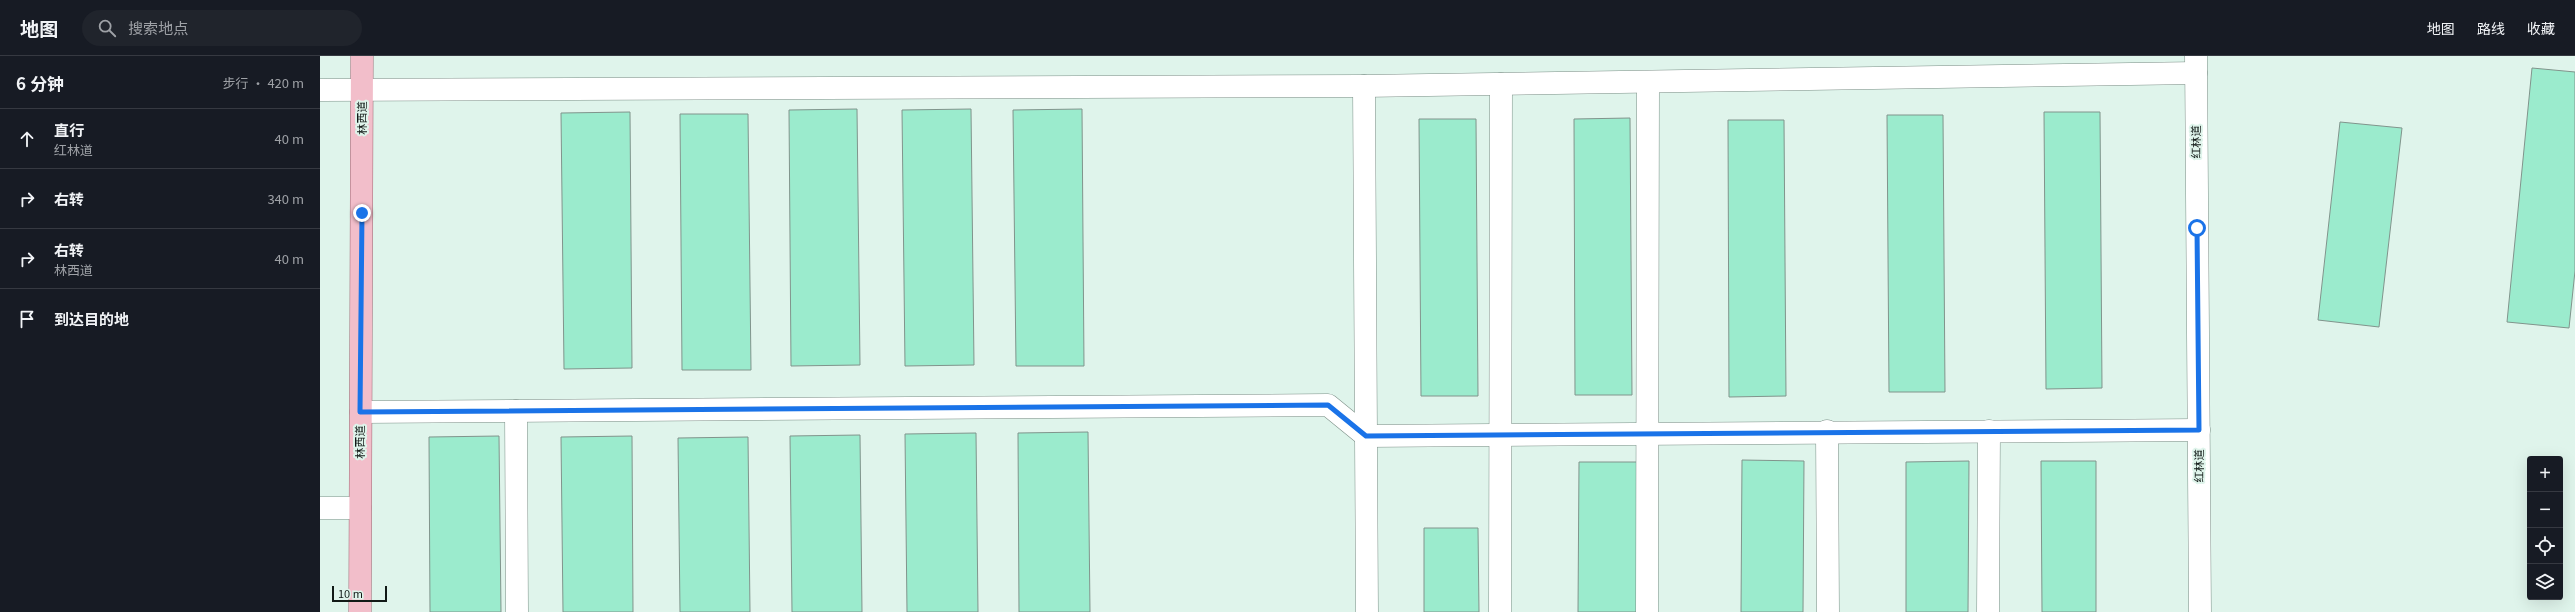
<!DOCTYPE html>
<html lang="zh">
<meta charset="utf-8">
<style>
:root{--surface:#171b24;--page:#20242c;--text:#f1f3f6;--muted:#9ea1a6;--line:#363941}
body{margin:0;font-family:Georgia,"Noto Sans SC",serif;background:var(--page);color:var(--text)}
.controls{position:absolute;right:12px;bottom:12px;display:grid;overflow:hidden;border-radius:4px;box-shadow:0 4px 16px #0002}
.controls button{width:36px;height:36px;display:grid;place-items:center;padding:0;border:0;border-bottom:1px solid var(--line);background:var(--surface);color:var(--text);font:20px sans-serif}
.scale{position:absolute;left:12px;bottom:10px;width:55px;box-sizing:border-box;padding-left:4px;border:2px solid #111916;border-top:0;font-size:11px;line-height:14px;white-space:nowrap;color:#111916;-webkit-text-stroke:3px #dff4eb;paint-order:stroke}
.stop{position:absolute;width:12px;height:12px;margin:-9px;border:3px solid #1a73e8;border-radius:50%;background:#fff}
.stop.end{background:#1a73e8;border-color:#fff;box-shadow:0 1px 4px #0008}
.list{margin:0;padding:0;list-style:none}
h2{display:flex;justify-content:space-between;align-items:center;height:52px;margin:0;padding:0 16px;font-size:17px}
h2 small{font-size:13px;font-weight:400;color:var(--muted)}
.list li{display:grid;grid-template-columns:26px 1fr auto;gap:12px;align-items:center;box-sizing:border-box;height:60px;padding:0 16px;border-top:1px solid var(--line)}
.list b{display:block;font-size:15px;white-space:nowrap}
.list p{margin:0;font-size:13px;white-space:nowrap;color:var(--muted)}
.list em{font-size:13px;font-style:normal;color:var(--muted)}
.icon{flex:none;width:22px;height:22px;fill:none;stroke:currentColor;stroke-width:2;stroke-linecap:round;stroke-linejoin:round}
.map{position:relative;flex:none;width:2255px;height:556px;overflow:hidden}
header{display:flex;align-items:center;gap:24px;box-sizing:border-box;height:56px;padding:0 20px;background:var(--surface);border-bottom:1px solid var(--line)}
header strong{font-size:19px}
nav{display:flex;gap:22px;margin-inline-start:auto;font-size:14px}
.search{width:280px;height:36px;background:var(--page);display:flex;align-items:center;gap:10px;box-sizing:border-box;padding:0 14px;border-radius:22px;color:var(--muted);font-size:15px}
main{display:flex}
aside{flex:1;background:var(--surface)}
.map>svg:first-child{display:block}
</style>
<header>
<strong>地图</strong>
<div class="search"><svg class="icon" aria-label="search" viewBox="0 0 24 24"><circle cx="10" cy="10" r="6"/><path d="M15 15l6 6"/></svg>搜索地点</div>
<nav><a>地图</a><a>路线</a><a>收藏</a></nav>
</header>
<main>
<aside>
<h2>6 分钟<small>步行 · 420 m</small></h2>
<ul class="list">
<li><svg class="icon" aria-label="ahead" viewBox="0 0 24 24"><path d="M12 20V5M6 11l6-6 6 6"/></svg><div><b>直行</b><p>红林道</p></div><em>40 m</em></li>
<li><svg class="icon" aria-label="right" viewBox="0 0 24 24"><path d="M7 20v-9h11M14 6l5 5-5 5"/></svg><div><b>右转</b></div><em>340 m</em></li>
<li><svg class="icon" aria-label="right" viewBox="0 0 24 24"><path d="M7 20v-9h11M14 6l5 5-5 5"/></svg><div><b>右转</b><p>林西道</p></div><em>40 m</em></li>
<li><svg class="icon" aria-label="arrive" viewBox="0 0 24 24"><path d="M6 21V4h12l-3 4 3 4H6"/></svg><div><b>到达目的地</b></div></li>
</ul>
</aside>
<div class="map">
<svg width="2255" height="556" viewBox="0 0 2255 556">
<rect width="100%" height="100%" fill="#dff4eb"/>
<!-- building -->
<g fill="#9bebcd" stroke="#81948c">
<path d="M2212,12L2255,16V215L2249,272L2187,266Z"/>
<path d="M537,53L540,309L471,310L469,54Z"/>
<path d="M651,53L654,309L585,310L582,54Z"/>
<path d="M762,53L764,310H696L693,54Z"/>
<path d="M310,56L312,312L244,313L241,57Z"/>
<path d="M1724,56H1780L1782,332L1726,333Z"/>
<path d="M360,58H428L431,314H362Z"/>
<path d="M1567,59H1623L1625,336H1569Z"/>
<path d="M1310,62L1312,339H1255L1254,63Z"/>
<path d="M1099,63H1156L1158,340H1101Z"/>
<path d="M1408,64H1464L1466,340L1409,341Z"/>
<path d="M2020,66L2082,72L2059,271L1998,264Z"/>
<path d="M768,376L770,556H699L698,377Z"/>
<path d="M656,377L658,556H587L585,378Z"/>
<path d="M540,379L542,556H472L470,380Z"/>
<path d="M179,380L181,556H110L109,381Z"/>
<path d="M312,380L313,556H243L241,381Z"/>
<path d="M428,381L430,556H360L358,382Z"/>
<path d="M1422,404L1484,405L1483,556H1421Z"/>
<path d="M1649,405L1648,556H1586V406Z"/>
<path d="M1721,405H1776V556H1722Z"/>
<path d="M1259,406H1321V556H1258Z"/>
<path d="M1104,472H1158L1159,556H1104Z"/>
</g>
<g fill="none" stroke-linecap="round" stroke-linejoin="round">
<!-- minor casing -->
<g stroke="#7c8f87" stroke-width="23">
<g id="minor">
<path d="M1876,0L1880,556"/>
<path d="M1044,30L1047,556"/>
<path d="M0,34L1044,30L1876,17"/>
<path d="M196,355L197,556"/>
<path d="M41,356L1008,349L1046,380L1879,374"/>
<path d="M1507,375L1508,556"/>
<path d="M0,452H40"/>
<path d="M1180,556L1181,28"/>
<path d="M1327,556L1328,26"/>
<path d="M1668,556L1669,375"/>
</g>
</g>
<!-- major casing -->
<g stroke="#9e6874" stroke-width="23">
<path id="major" d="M40,556L42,0"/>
</g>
<!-- minor -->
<use href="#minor" stroke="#fff" stroke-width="22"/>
<!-- major -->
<use href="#major" stroke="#f2beca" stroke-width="22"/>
</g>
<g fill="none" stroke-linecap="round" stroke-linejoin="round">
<!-- route -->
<path stroke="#1a73e8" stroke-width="5" d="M42,157L40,356L1008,349L1046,380L1879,374L1877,172"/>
</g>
<g text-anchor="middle" stroke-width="4" stroke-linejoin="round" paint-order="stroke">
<!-- street labels -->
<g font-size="11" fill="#111916" stroke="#dff4eb">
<text transform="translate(42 62) rotate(-90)" y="4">林西道</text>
<text transform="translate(1876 86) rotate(-90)" y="4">红林道</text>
<text transform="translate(40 386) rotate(-90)" y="4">林西道</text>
<text transform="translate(1879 410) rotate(-90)" y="4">红林道</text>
</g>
</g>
</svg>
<div class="controls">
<button>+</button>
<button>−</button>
<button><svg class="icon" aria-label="locate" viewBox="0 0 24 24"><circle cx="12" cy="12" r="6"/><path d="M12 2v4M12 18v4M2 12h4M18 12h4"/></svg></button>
<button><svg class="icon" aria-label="layers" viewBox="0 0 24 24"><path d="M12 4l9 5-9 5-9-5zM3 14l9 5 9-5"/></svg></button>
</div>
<div class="scale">10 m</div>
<div class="stop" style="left:1877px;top:172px"></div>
<div class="stop end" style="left:42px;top:157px"></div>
</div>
</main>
